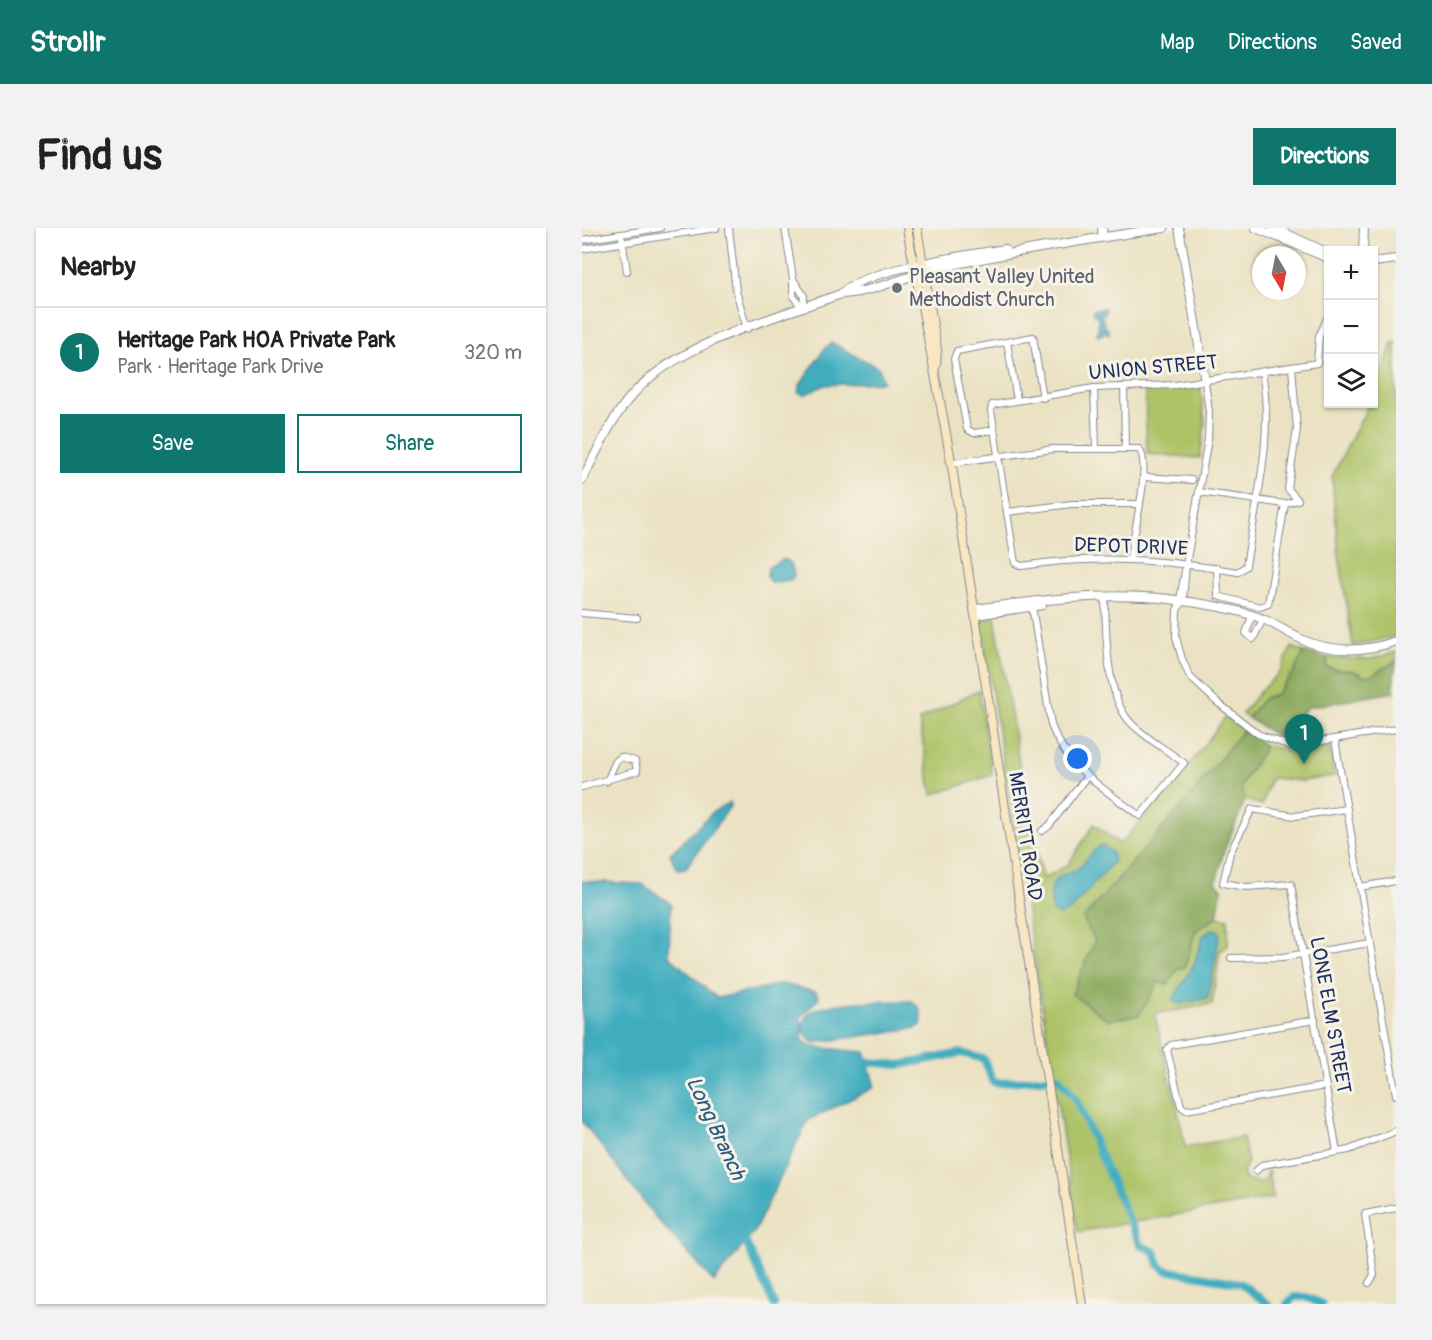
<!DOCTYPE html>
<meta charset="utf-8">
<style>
:root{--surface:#fff;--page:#f2f2f2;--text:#222;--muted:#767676;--line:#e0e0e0;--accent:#0f766e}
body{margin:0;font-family:Pangolin,sans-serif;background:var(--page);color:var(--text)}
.controls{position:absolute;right:18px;top:18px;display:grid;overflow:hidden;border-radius:0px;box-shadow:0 2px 4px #0004}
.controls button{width:54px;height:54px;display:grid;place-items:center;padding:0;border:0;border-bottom:2px solid var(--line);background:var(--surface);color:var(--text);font:30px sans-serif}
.compass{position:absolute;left:670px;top:18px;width:54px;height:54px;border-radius:50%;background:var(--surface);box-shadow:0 2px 4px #0004;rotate:170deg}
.you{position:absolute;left:496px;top:531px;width:21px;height:21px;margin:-15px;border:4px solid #fff;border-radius:50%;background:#1a73e8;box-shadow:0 0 0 9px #1a73e833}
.badge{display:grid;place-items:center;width:39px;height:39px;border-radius:50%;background:var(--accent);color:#fff;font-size:20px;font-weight:700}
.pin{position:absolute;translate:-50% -50px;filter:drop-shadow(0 2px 3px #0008)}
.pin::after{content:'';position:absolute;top:32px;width:21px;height:18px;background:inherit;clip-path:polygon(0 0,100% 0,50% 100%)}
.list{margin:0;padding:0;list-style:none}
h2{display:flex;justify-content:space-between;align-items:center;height:78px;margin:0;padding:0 24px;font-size:26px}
h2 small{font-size:20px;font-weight:400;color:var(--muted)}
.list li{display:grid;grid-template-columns:39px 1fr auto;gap:18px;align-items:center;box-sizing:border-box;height:90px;padding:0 24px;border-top:2px solid var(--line)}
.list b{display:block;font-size:22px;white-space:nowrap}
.list p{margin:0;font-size:20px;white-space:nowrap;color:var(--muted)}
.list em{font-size:20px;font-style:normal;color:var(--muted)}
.actions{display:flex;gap:12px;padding:18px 24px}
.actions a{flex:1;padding:14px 0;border:2px solid var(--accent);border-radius:0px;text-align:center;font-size:21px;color:var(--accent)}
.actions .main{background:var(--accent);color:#fff}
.icon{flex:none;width:33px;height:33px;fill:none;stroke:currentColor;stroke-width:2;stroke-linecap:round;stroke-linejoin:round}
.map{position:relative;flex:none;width:814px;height:1076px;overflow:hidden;border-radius:0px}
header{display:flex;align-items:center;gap:36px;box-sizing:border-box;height:84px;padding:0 30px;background:var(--accent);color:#fff}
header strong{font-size:28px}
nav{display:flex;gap:33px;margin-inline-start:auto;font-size:21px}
.intro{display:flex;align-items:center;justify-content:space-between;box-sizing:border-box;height:144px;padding:0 36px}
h1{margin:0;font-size:42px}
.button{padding:15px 27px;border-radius:0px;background:var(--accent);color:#fff;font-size:21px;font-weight:700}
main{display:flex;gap:36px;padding:0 36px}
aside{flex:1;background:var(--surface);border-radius:0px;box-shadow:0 2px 4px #0004}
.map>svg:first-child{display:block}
</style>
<header>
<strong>Strollr</strong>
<nav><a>Map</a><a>Directions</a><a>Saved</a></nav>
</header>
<div class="intro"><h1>Find us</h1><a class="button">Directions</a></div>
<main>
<aside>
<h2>Nearby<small></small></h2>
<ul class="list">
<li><span class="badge">1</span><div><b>Heritage Park HOA Private Park</b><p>Park · Heritage Park Drive</p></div><em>320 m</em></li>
</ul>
<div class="actions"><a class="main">Save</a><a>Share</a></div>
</aside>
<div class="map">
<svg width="814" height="1076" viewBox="0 0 814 1076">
<rect width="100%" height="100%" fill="#f7f3e8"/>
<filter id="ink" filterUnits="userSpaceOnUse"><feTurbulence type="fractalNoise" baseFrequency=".0167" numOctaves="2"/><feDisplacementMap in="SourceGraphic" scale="12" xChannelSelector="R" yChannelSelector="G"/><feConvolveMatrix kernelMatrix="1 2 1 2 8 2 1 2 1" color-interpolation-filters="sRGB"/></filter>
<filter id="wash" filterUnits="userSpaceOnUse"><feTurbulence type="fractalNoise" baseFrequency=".008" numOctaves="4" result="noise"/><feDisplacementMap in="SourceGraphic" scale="24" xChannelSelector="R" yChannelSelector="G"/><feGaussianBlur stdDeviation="1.35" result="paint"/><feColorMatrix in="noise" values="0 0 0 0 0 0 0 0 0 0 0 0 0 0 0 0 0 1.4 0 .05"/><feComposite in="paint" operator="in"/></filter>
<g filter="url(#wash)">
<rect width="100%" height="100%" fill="#ebe2c3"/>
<!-- green -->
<g fill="#aec367" stroke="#647962" stroke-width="1.5">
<path d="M814,114V408L771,418L757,327L750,249L787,176H792V152L802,140L810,115Z"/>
<path d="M618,158L623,195L618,230L565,226L563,163Z"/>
<path d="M413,389L444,577L461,651L486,637L512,596L538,616L593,556L644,488L661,502L607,570L513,712L490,766L576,755L586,756L596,741L603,739L614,702L635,689L646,691V718L638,723L630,776L573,786C581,831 596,874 603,919L661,909L666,934L661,945L664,952L678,955L683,951L686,942L691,970L496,1004L399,395L401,392Z"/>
<path d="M710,419L722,424L712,444L694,466L681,471L666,490L660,486L678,463L697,445Z"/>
<path d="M814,424V433L790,447L782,448C767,438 757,446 744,438L746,430L789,431Z"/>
<path d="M397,462L410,547L350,567L337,492Z"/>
<path d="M683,517L708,523L747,518L753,548L720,553L689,550L680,577L663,572L659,560C665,543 677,533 683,517Z"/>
</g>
<!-- forest -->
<g fill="#8aa95c" stroke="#526c5d" stroke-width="1.5">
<path d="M722,424L746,430L744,438C757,446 766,437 782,448L790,447L814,433L811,459L813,464L726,479L715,490L719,511L698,510L666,490L681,471L694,466L712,444Z"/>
<path d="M661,502L683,517C677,533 665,543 659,560L663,572L642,623L634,654L640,661L635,689L614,702L603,739L596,741L586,756L576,755L557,787L526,792L490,766L513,712L501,691L607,570Z"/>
</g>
<!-- water -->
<g fill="#41adbf" stroke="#2e6e8e" stroke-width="1.5">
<path d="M523,80V85L519,87L524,99L522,101H526L527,106L524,104L516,108L515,103L518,102L516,100V87H512L511,82Z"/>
<path d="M250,115L297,140L301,154L243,157L222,167L216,164L218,157L243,120Z"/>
<path d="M203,331L209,335L212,347L210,351L194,355L188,354L185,349L186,339Z"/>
<path d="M148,574L149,577L103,641H95L88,626L131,584Z"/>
<path d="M520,617L530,624L532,633L489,682L478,687L471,684C468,669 465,654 482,646C486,644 492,643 495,641C505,634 508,623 520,617Z"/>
<path d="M0,653L60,656L89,676L87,728L135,770L200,756L234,764L237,770L219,789L221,813L230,819L283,824L293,859L226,892L173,1002L132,1054L74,990L0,893Z"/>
<path d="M630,701L636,702L638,706L626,770L597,776L592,774L591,771L612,736L621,708Z"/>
<path d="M330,773C339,779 342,786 339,797L334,800L231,815L221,803C221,795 223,786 231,783C255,771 303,774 330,773Z"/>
</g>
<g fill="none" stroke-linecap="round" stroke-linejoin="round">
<!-- river -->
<g stroke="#41adbf" stroke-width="8">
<path d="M275,833L318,837L379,825L402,831L411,854L416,855L476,849L493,869L558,1017L573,1024L577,1037L583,1042L658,1055L686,1076"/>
<path d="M160,1006L192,1076"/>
<path d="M705,1076L712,1069H724L740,1076"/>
</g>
</g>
</g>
<g filter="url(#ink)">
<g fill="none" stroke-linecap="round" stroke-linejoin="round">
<!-- minor casing -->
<g stroke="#838890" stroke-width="8">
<g id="minor">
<path d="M147,0L154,63L165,101"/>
<path d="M203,0L211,51"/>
<path d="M40,11L45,43"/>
<path d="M0,12L78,0"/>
<path d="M0,21L134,0"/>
<path d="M211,51L222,68L220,80L211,68Z"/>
<path d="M425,114L435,172"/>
<path d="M680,144C692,209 674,273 664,338L656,344C583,332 513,326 440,338L433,335L409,182L410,177L512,160L593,157L735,135L737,108L746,89"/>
<path d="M542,159L543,220"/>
<path d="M512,160L514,220"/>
<path d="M412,202L392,205L385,201L372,131L375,123L451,109L461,170"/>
<path d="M369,235L471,221H557C570,234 551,310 548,330"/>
<path d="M561,249L610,252"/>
<path d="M617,264L703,276L716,272L706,261L715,201L710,139"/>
<path d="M425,284L490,276H557"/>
<path d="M604,336L601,373L595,382L594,409L600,431L608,449L635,474L676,506L708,518L814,501"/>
<path d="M635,340L636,368L678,379L686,376L703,276"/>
<path d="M597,377L626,211L627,184L623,153"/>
<path d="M450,378L469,497C485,540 522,561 558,588L602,535C585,522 565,511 550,496C523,470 524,403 523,368"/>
<path d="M0,385L55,390"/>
<path d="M670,388L664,405L671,411L681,391"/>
<path d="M753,512L814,867"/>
<path d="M0,559L55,543L53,533L39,529L34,533L25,553"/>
<path d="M460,603L467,598L505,548"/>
<path d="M778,659L814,653"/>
<path d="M649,730L701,729L788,715"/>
<path d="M733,792L589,817L585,822L599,878L604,882L744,858"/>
<path d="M755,924L709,656L664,659L641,655L648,625L670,581L713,588L765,581"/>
<path d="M674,943L680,937L767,922L814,903"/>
<path d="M787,1055L792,1047L783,986L814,980"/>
</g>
</g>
<!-- tertiary casing -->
<g stroke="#838890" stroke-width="10">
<g id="tertiary">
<path d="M520,0L521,9"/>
<path d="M597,0L623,153"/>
<path d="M674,0L746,30"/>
<path d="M692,0L746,25"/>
<path d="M781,22L782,0"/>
<path d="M792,34L814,31"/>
<path d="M259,66C278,42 390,26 423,21"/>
<path d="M0,252C15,224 29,190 51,166C96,115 195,89 259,66C290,65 329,46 361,39C434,23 508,11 582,0"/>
<path d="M393,381C458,372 521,364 587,371C617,375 653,380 681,391C695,397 707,406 721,412C751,425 784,424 814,413"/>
<path d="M394,387L460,377"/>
</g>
</g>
<!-- secondary casing -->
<g stroke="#838890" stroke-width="10">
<g id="secondary">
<path d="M325,0C340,80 356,159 370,239L500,1076"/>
<path d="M335,0L355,121L354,138"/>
</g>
</g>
<!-- minor -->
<use href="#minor" stroke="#fff" stroke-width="6"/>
<!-- tertiary -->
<use href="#tertiary" stroke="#fff" stroke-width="8"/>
<!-- secondary -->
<use href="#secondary" stroke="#f9e7c3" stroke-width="8"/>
</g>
</g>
<!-- markers -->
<circle fill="#6b7280" stroke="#f7f3e8" stroke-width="2" cx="315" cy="60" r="6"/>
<g text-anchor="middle" stroke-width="6" stroke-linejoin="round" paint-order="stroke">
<!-- worship labels -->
<g font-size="20" fill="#5b616d" stroke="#f7f3e8" text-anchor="start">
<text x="327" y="55">Pleasant Valley United<tspan x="327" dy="23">Methodist Church</tspan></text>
</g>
<!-- street labels -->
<g font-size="20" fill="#1b2f5e" stroke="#f7f3e8">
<text transform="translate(571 139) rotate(-5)" y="7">UNION STREET</text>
<text transform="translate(549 318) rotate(2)" y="7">DEPOT DRIVE</text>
<text transform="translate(444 608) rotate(81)" y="7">MERRITT ROAD</text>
<text transform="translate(749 787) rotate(80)" y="7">LONE ELM STREET</text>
</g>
<!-- water labels -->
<g font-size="21" font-style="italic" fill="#285b80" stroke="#f7f3e8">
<text transform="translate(134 900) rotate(65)" y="7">Long Branch</text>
</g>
</g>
</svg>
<div class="controls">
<button>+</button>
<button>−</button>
<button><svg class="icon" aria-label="layers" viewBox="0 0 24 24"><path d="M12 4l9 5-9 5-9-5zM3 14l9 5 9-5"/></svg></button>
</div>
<svg class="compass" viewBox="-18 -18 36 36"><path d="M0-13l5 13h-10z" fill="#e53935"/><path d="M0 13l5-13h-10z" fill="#767676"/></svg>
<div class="you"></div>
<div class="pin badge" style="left:722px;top:536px">1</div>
</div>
</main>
